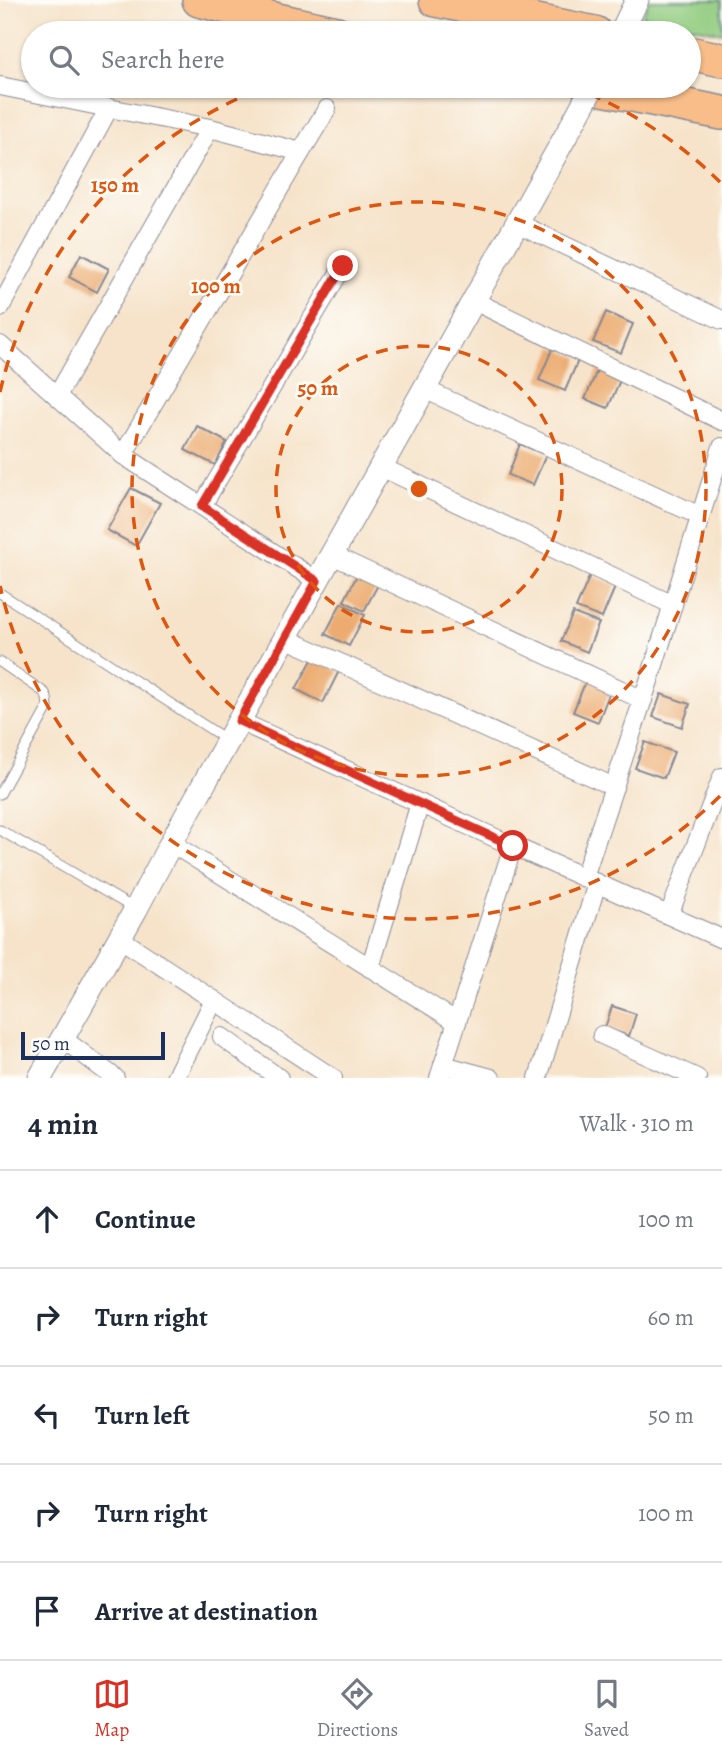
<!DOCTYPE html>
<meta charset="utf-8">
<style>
:root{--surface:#fff;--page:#f6f6f7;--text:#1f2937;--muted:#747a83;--line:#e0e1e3;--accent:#d93025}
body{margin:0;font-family:Alegreya,serif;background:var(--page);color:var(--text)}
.scale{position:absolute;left:21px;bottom:18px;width:144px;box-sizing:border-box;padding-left:7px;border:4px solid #1b2f5e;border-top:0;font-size:19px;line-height:24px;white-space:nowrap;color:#1b2f5e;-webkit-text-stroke:5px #fdfcf7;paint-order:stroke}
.stop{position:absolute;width:21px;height:21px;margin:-16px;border:5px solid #d93025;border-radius:50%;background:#fff}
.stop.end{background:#d93025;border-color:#fff;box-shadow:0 2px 7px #0008}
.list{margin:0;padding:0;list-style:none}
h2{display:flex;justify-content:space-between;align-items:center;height:91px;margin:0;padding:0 28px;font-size:30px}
h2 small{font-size:23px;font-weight:400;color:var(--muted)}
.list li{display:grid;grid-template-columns:46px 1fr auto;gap:21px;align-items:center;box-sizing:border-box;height:98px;padding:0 28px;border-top:2px solid var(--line)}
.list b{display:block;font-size:26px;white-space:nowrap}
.list em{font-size:23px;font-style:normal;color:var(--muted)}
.icon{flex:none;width:38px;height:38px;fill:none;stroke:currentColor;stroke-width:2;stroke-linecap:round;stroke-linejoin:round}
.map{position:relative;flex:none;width:722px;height:1078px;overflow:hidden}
.search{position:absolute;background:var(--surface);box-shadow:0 2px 5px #0004;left:21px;right:21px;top:21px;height:77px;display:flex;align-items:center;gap:18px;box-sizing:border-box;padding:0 24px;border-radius:38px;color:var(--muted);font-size:26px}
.sheet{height:581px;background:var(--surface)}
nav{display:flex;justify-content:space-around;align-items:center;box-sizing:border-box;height:98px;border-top:2px solid var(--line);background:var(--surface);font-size:19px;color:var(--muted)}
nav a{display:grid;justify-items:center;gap:4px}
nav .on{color:var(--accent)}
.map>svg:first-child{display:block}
</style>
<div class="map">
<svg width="722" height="1078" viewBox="0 0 722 1078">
<rect width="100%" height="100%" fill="#fdfcf7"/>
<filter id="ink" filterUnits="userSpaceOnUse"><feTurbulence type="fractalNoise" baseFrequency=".0143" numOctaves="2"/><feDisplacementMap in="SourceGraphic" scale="14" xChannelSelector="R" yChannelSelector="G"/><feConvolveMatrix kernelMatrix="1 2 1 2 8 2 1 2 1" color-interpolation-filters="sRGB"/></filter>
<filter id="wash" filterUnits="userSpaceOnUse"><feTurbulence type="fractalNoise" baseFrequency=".00686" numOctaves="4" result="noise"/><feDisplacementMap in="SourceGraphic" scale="28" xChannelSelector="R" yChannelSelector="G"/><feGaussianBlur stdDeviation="1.57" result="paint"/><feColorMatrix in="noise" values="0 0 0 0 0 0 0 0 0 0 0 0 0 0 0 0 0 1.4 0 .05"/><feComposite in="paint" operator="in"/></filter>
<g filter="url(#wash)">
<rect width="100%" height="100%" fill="#f6e3c9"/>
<!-- green -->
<path fill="#92cc80" stroke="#567e6f" stroke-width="2" d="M649,0H722V33L642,16Z"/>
<g id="blocks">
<!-- building -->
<g fill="#ecac71">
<path d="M81,254L109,269L97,292L69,277Z"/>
<path d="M606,312L633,324L621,353L593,342Z"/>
<path d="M553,347L579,358L565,391L539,380Z"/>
<path d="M598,368L621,378L608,408L585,399Z"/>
<path d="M197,426L227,442L215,465L185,450Z"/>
<path d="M520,444L546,455L533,485L508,475Z"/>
<path d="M131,488L160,503L136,546L107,530Z"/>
<path d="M358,573L379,583L364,611L344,601Z"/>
<path d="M590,575L616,585L602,618L576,608Z"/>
<path d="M341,603L365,615L349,646L325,634Z"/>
<path d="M573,613L599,623L587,652L561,641Z"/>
<path d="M313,658L339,671L323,703L296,689Z"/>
<path d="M587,678L611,689L598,722L573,712Z"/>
<path d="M661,694L690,704L682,727L653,717Z"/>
<path d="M645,742L674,752L664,778L635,768Z"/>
<path d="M612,1006L636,1014L629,1036L605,1028Z"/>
</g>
</g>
</g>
<g filter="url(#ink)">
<use href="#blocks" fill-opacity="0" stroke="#888994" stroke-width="2"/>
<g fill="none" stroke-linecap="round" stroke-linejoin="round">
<!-- service casing -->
<g stroke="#888994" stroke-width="11">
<g id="service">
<path d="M0,593L227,740"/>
<path d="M0,662L45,693L47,698L48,707L0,794"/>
<path d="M0,830L135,909"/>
</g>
</g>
<!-- minor casing -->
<g stroke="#888994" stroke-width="20">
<g id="minor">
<path d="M0,86L109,108L0,308"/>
<path d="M109,108L210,128L301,152L123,455"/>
<path d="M301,152L327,109"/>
<path d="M517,223L722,320"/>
<path d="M474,301L722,421"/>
<path d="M0,345L123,455L317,581"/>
<path d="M424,389L700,516"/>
<path d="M57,396L210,128"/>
<path d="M381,467L673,605"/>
<path d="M202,506L343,266"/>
<path d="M332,555L643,700"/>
<path d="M285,638L614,787"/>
<path d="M239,721L513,846L439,1078"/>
<path d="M171,843L457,1022"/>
<path d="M513,846L722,939"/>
<path d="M584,877L649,681L722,447"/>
<path d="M669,915L722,777"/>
<path d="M119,938L333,1078"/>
<path d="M370,968L420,803"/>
<path d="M602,1035L697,1078"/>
<path d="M222,1037L279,1078"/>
<path d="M62,1038L115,1078"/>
<path d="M443,1065L491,1078"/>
<path d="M175,1078L214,1000"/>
<path d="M538,1078L597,883"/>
</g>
</g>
<!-- tertiary casing -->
<g stroke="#888994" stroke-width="25">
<g id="tertiary">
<path d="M621,33L637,0"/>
<path d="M40,1078L136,909L171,843L317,581L573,123"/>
</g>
</g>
<!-- motorway casing -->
<g stroke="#888994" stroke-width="36">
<g id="motorway">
<path d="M199,0L278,20L337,33"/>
<path d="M436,0L595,33"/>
<path d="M689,53L722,60"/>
<path d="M588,86L722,113"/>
</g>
</g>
<!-- service -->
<use href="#service" stroke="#fff" stroke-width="9"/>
<!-- minor -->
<use href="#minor" stroke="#fff" stroke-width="18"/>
<!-- tertiary -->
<use href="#tertiary" stroke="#fff" stroke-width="23"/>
<!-- motorway -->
<use href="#motorway" stroke="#f8bd89" stroke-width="33"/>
<!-- tertiary-bridge casing -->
<g stroke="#888994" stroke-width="25" stroke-linecap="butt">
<path id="tertiary-bridge" d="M573,123L593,86"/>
</g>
<!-- tertiary-bridge -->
<use href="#tertiary-bridge" stroke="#fff" stroke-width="23"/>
</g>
</g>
<g fill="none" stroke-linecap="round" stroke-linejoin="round" filter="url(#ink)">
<!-- route -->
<path stroke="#d93025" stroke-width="9" d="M343,266L202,506L317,581L239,721L513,846"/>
</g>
<!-- distance rings -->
<g fill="none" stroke="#de5710" stroke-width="3.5" stroke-dasharray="12 9">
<circle cx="419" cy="489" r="143"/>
<circle cx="419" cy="489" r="287"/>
<path d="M720 796A430 430 0 0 1 0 586M0 392A430 430 0 0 1 268 86M570 86A430 430 0 0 1 720 182"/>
</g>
<circle cx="419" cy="489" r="10" fill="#de5710" stroke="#fdfcf7" stroke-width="3.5"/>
<g font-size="21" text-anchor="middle" font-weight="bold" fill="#de5710" stroke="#fdfcf7" stroke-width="5" stroke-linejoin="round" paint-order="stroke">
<text x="115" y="192">150 m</text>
<text x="216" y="293">100 m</text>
<text x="318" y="395">50 m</text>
</g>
</svg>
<div class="scale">50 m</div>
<div class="stop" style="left:513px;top:846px"></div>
<div class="stop end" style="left:343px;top:266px"></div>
<div class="search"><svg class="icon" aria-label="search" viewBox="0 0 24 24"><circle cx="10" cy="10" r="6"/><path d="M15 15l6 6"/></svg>Search here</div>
</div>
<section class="sheet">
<h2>4 min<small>Walk · 310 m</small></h2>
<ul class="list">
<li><svg class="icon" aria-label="ahead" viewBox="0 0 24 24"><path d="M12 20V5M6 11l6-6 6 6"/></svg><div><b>Continue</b></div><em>100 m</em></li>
<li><svg class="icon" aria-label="right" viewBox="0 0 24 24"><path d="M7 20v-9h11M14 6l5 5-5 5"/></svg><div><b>Turn right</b></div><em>60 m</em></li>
<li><svg class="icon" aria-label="left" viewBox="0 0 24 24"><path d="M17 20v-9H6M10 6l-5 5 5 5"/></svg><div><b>Turn left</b></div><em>50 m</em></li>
<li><svg class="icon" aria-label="right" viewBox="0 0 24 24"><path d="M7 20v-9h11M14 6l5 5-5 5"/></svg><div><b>Turn right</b></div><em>100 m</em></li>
<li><svg class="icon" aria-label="arrive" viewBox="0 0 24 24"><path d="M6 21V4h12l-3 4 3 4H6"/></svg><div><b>Arrive at destination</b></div></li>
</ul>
</section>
<nav>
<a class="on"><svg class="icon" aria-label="map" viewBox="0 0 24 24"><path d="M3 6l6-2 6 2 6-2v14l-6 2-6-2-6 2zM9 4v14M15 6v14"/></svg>Map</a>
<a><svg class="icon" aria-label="directions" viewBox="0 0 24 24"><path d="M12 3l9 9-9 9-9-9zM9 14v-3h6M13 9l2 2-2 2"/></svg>Directions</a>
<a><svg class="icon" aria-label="saved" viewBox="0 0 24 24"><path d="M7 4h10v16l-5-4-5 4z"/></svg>Saved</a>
</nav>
